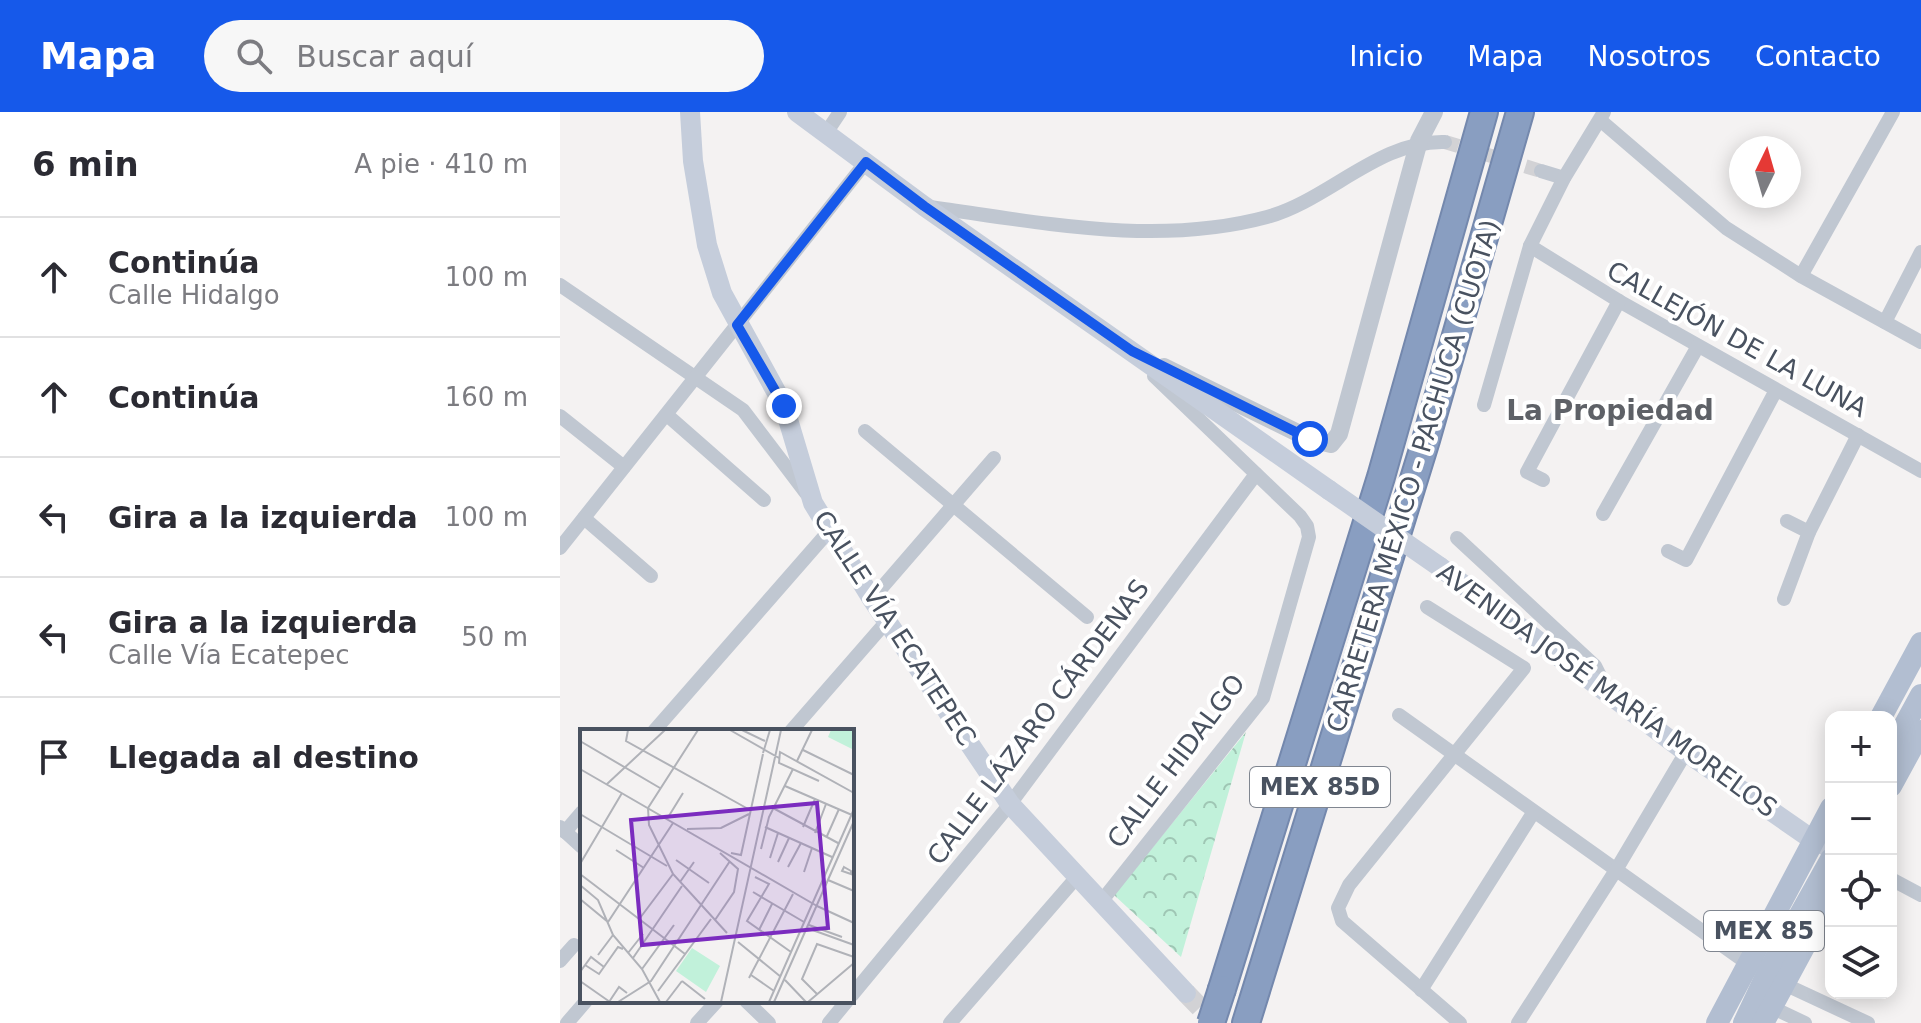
<!DOCTYPE html>
<html lang="es">
<meta charset="utf-8">
<style>
:root{--surface:#fff;--page:#f7f7f7;--text:#2b2b33;--muted:#7c7c81;--line:#e1e1e2;--accent:#1659ea}
body{margin:0;font-family:"DejaVu Sans",sans-serif;background:var(--page);color:var(--text)}
.controls{position:absolute;right:24px;bottom:24px;display:grid;overflow:hidden;border-radius:16px;box-shadow:0 4px 20px #0003}
.controls button{width:72px;height:72px;display:grid;place-items:center;padding:0;border:0;border-bottom:2px solid var(--line);background:var(--surface);color:var(--text);font:40px sans-serif}
.compass{position:absolute;left:1169px;top:24px;width:72px;height:72px;border-radius:50%;background:var(--surface);box-shadow:0 4px 20px #0003;rotate:5deg}
.stop{position:absolute;width:24px;height:24px;margin:-18px;border:6px solid #1659ea;border-radius:50%;background:#fff}
.stop.end{background:#1659ea;border-color:#fff;box-shadow:0 2px 8px #0008}
.list{margin:0;padding:0;list-style:none}
h2{display:flex;justify-content:space-between;align-items:center;height:104px;margin:0;padding:0 32px;font-size:34px}
h2 small{font-size:26px;font-weight:400;color:var(--muted)}
.list li{display:grid;grid-template-columns:52px 1fr auto;gap:24px;align-items:center;box-sizing:border-box;height:120px;padding:0 32px;border-top:2px solid var(--line)}
.list b{display:block;font-size:30px;white-space:nowrap}
.list p{margin:0;font-size:26px;white-space:nowrap;color:var(--muted)}
.list em{font-size:26px;font-style:normal;color:var(--muted)}
.icon{flex:none;width:44px;height:44px;fill:none;stroke:currentColor;stroke-width:2;stroke-linecap:round;stroke-linejoin:round}
.map{position:relative;flex:none;width:1361px;height:911px;overflow:hidden}
header{display:flex;align-items:center;gap:48px;box-sizing:border-box;height:112px;padding:0 40px;background:var(--accent);color:#fff}
header strong{font-size:38px}
nav{display:flex;gap:44px;margin-inline-start:auto;font-size:28px}
.search{width:560px;height:72px;background:var(--page);display:flex;align-items:center;gap:20px;box-sizing:border-box;padding:0 28px;border-radius:44px;color:var(--muted);font-size:30px}
main{display:flex}
aside{flex:1;background:var(--surface)}
.map>svg:first-child{display:block}
</style>
<header>
<strong>Mapa</strong>
<div class="search"><svg class="icon" aria-label="search" viewBox="0 0 24 24"><circle cx="10" cy="10" r="6"/><path d="M15 15l6 6"/></svg>Buscar aquí</div>
<nav><a>Inicio</a><a>Mapa</a><a>Nosotros</a><a>Contacto</a></nav>
</header>
<main>
<aside>
<h2>6 min<small>A pie · 410 m</small></h2>
<ul class="list">
<li><svg class="icon" aria-label="ahead" viewBox="0 0 24 24"><path d="M12 20V5M6 11l6-6 6 6"/></svg><div><b>Continúa</b><p>Calle Hidalgo</p></div><em>100 m</em></li>
<li><svg class="icon" aria-label="ahead" viewBox="0 0 24 24"><path d="M12 20V5M6 11l6-6 6 6"/></svg><div><b>Continúa</b></div><em>160 m</em></li>
<li><svg class="icon" aria-label="left" viewBox="0 0 24 24"><path d="M17 20v-9H6M10 6l-5 5 5 5"/></svg><div><b>Gira a la izquierda</b></div><em>100 m</em></li>
<li><svg class="icon" aria-label="left" viewBox="0 0 24 24"><path d="M17 20v-9H6M10 6l-5 5 5 5"/></svg><div><b>Gira a la izquierda</b><p>Calle Vía Ecatepec</p></div><em>50 m</em></li>
<li><svg class="icon" aria-label="arrive" viewBox="0 0 24 24"><path d="M6 21V4h12l-3 4 3 4H6"/></svg><div><b>Llegada al destino</b></div></li>
</ul>
</aside>
<div class="map">
<svg width="1361" height="911" viewBox="0 0 1361 911">
<defs>
<pattern id="forest-crowns" width="20" height="18" patternUnits="userSpaceOnUse" patternTransform="scale(2)"><rect width="20" height="18" fill="#c1f1da"/><path d="M2 6a3 3 0 1 1 6 0M12 15a3 3 0 1 1 6 0" fill="none" stroke="#9fc6b4"/></pattern>
</defs>
<rect width="100%" height="100%" fill="#f4f2f2"/>
<!-- forest -->
<path fill="url(#forest-crowns)" d="M686,620L621,845L554,783Z"/>
<g fill="none" stroke-linecap="round" stroke-linejoin="round">
<!-- minor-tunnel -->
<path stroke="#d2d2d5" stroke-width="14" stroke-dasharray="14 7" stroke-linecap="butt" d="M885,30L981,59"/>
<!-- secondary-tunnel -->
<path stroke="#d2d2d5" stroke-width="20" stroke-dasharray="20 10" stroke-linecap="butt" d="M626,881L655,911"/>
<!-- motorway casing -->
<g stroke="#7488ad" stroke-width="30">
<g id="motorway">
<path d="M662,877L821,365L924,0"/>
<path d="M686,911L866,328L960,0"/>
</g>
</g>
<!-- minor -->
<g stroke="#c0c7d1" stroke-width="14">
<path d="M1040,8L1166,116L1241,164L1361,230"/>
<path d="M266,21L280,0"/>
<path d="M981,59L1004,66"/>
<path d="M369,95C480,110 596,135 707,105C769,88 819,28 885,30"/>
<path d="M970,134L1059,189L1361,359"/>
<path d="M1241,164L1333,0"/>
<path d="M0,173L183,298L246,381"/>
<path d="M1325,210L1361,140"/>
<path d="M924,293L970,134L1004,66L1044,0"/>
<path d="M107,303L204,388"/>
<path d="M0,304L64,355"/>
<path d="M305,319L527,505"/>
<path d="M983,368L967,360L1059,189"/>
<path d="M1043,402L1138,234"/>
<path d="M24,406L91,464"/>
<path d="M1227,409L1249,420"/>
<path d="M897,426L1035,554L1047,578"/>
<path d="M0,436L306,50"/>
<path d="M1108,439L1126,448L1216,278"/>
<path d="M312,487L434,346"/>
<path d="M1224,487L1249,420L1298,323"/>
<path d="M867,495L964,556L789,773L778,796L782,809L900,911"/>
<path d="M839,603L1187,851"/>
<path d="M94,619L269,419"/>
<path d="M231,619L327,509"/>
<path d="M0,715L22,735"/>
<path d="M5,720L22,700"/>
<path d="M1331,767L1361,783"/>
<path d="M540,791L703,586L749,425L747,414L740,404L594,264"/>
<path d="M0,849L14,833"/>
<path d="M1224,872L1308,911"/>
<path d="M861,878L973,701"/>
<path d="M292,883L450,692L696,362"/>
<path d="M186,889L209,911"/>
<path d="M1211,895L1245,911"/>
<path d="M7,911L26,889"/>
<path d="M137,911L157,889"/>
<path d="M269,911L287,889"/>
<path d="M390,911L516,766"/>
<path d="M958,911L1056,758L1126,640"/>
</g>
<!-- tertiary -->
<path stroke="#c0c7d1" stroke-width="18" d="M604,255L750,327L771,332L779,322L859,29L874,0"/>
<!-- secondary -->
<g stroke="#c5cddb" stroke-width="20">
<path d="M130,0L133,49L147,133L162,181L224,294L253,391L312,487L450,692L626,881"/>
<path d="M237,0L364,94L769,378"/>
<path d="M880,455L1126,640L1253,728L1271,736"/>
</g>
<!-- primary -->
<g stroke="#b2bed1" stroke-width="22">
<path d="M1321,605L1361,531"/>
<path d="M1331,638L1361,583"/>
<path d="M1331,674L1361,619"/>
<path d="M1157,911L1271,696"/>
<path d="M1184,911L1208,860L1271,747"/>
<path d="M1203,911L1271,785"/>
</g>
<!-- motorway -->
<use href="#motorway" stroke="#899ec1" stroke-width="26"/>
<!-- motorway-bridge casing -->
<g stroke="#7488ad" stroke-width="30" stroke-linecap="butt">
<path id="motorway-bridge" d="M651,911L662,877"/>
</g>
<!-- secondary-bridge -->
<path stroke="#c5cddb" stroke-width="20" d="M769,378L880,455"/>
<!-- motorway-bridge -->
<use href="#motorway-bridge" stroke="#899ec1" stroke-width="26"/>
</g>
<g fill="none" stroke-linecap="round" stroke-linejoin="round">
<!-- route -->
<path stroke="#1659ea" stroke-width="10" d="M224,294L177,213L306,50L364,94L572,239L750,327"/>
</g>
<g text-anchor="middle" stroke-width="8" stroke-linejoin="round" paint-order="stroke">
<!-- shield labels -->
<g fill="#fff" stroke="#808690" stroke-width="2">
<rect x="690" y="655" width="140" height="40" rx="6"/>
<rect x="1144" y="799" width="120" height="40" rx="6"/>
</g>
<g font-size="24" font-weight="bold" fill="#495260">
<text x="760" y="683">MEX 85D</text>
<text x="1204" y="827">MEX 85</text>
</g>
<!-- street labels -->
<g font-size="26" fill="#495260" stroke="#fff">
<text transform="translate(1177 227) rotate(29)" y="9">CALLEJÓN DE LA LUNA</text>
<text transform="translate(853 364) rotate(-73)" y="9">CARRETERA MÉXICO - PACHUCA (CUOTA)</text>
<text transform="translate(335 516) rotate(57)" y="9">CALLE VÍA ECATEPEC</text>
<text transform="translate(1047 578) rotate(36)" y="9">AVENIDA JOSÉ MARÍA MORELOS</text>
<text transform="translate(478 610) rotate(-53)" y="9">CALLE LÁZARO CÁRDENAS</text>
<text transform="translate(616 649) rotate(-53)" y="9">CALLE HIDALGO</text>
</g>
<!-- neighbourhood labels -->
<g font-size="28" font-weight="bold" fill="#5e6167" stroke="#fff">
<text x="1050" y="308">La Propiedad</text>
</g>
</g>
<!-- overview -->
<g transform="translate(20 617)">
<rect width="274" height="274" fill="#f4f2f2"/>
<path d="M251,1H274V21L248,8ZM112,219L140,237L126,263L96,242Z" fill="#c1f1da"/>
<path fill="none" stroke="#b0b2b8" stroke-width="2" d="M48,1L46,12L170,81M118,1L68,79L69,96L93,145L147,204M150,1L199,29M162,1L185,12M0,12L80,59M223,21L274,46M183,24L190,1M217,32L232,1M0,40L237,177M239,52L199,34L200,23L274,64M27,55L85,1M205,57L272,86M193,79L258,114M0,85L87,137M87,90L103,64M185,98L252,128M223,98L235,70M107,100L141,99L169,85M235,104L246,75M247,107L259,80M181,120L189,88L213,40M36,121L64,139M151,124L161,126L183,25M190,129L198,104M96,131L129,154M198,133L209,109M0,135L42,64M208,138L221,114M264,138L271,142V145L262,142ZM224,143L232,119M0,145L105,225M175,148L189,155L167,192L211,223M248,151L274,162M100,153L114,133M0,156L18,171L33,206L62,240L80,273M173,163L224,193M0,170L28,193L93,94M237,177L274,194M60,189L93,145M135,191L154,163L158,140L140,124M229,196L262,208M227,199L274,216M179,201L192,175M158,213L201,248M48,224L63,205M18,226L33,206M53,229L102,157M5,236L19,245L38,218L43,220M62,240L94,196M0,243L11,228L24,238M171,246L194,262M169,249L213,165M205,251L226,273M0,252L30,273M102,252L125,270M78,262L131,190M237,265L222,250L237,215L274,228M29,273L39,258L47,264M38,273L71,252L150,132M86,273L102,252M141,273L201,1M189,273L274,80M194,273L274,92M228,273L274,234"/>
<path fill="#7b2cbf" fill-opacity="0.15" stroke="#7b2cbf" stroke-width="4" d="M237,74L248,199L62,216L51,91Z"/>
<rect width="274" height="274" fill="none" stroke="#495260" stroke-width="4"/>
</g>
</svg>
<div class="controls">
<button>+</button>
<button>−</button>
<button><svg class="icon" aria-label="locate" viewBox="0 0 24 24"><circle cx="12" cy="12" r="6"/><path d="M12 2v4M12 18v4M2 12h4M18 12h4"/></svg></button>
<button><svg class="icon" aria-label="layers" viewBox="0 0 24 24"><path d="M12 4l9 5-9 5-9-5zM3 14l9 5 9-5"/></svg></button>
</div>
<svg class="compass" viewBox="-18 -18 36 36"><path d="M0-13l5 13h-10z" fill="#e53935"/><path d="M0 13l5-13h-10z" fill="#7c7c81"/></svg>
<div class="stop" style="left:750px;top:327px"></div>
<div class="stop end" style="left:224px;top:294px"></div>
</div>
</main>
